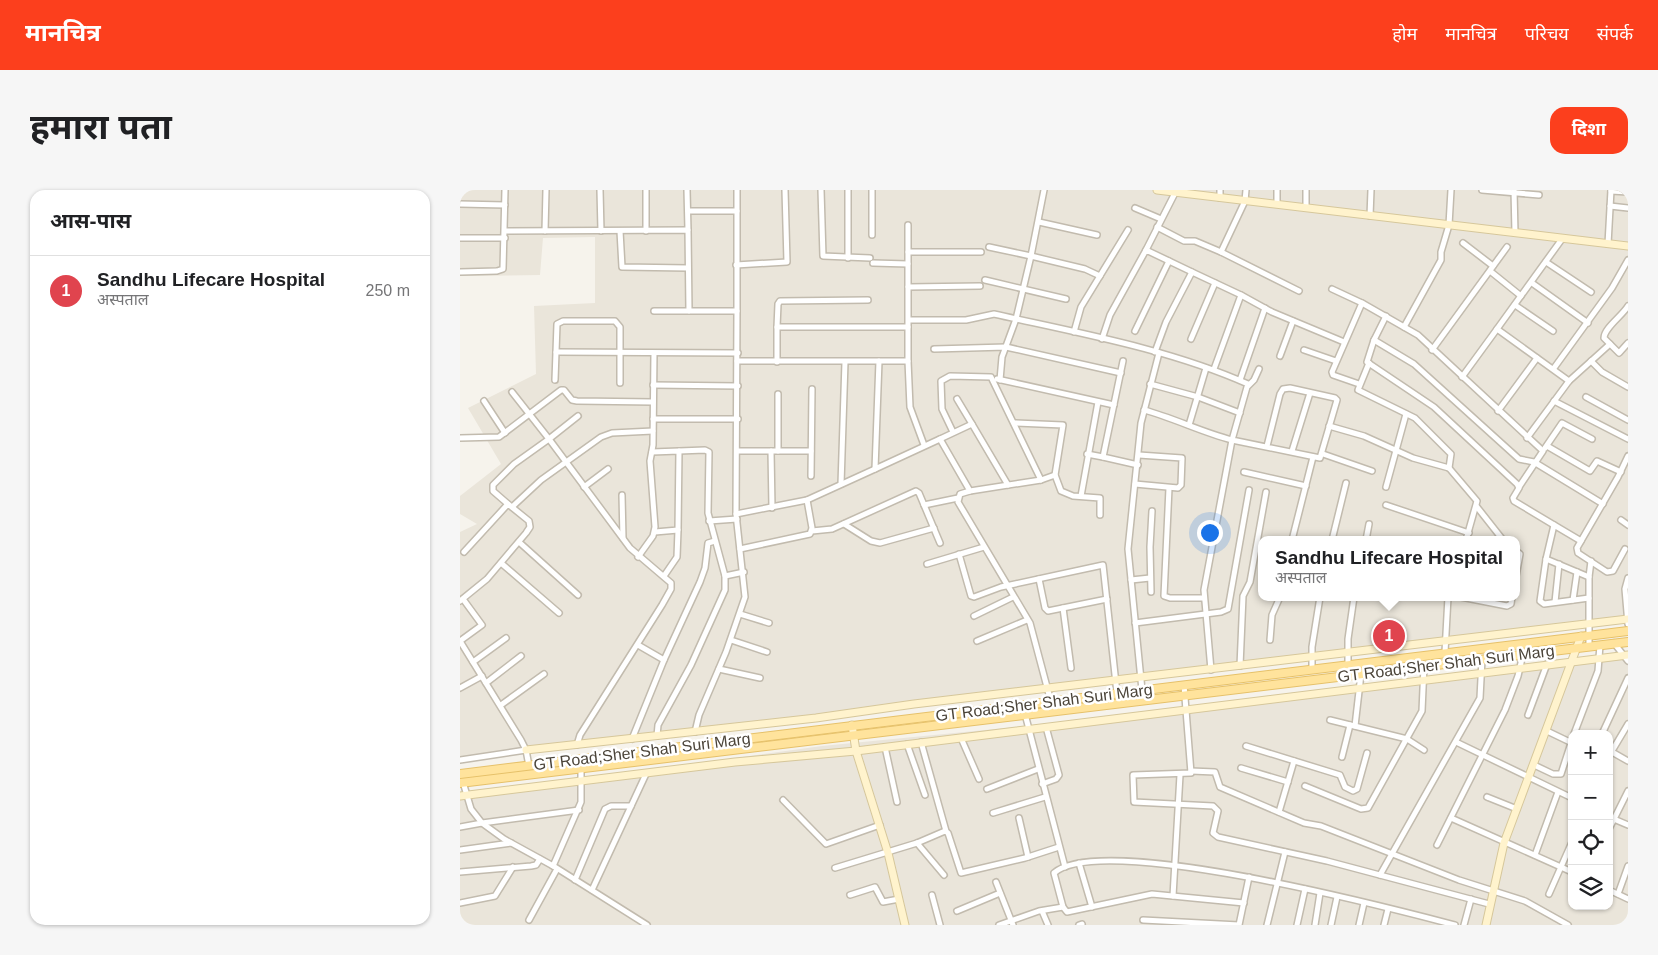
<!DOCTYPE html>
<html lang="hi">
<meta charset="utf-8">
<style>
:root{--surface:#fff;--page:#f6f6f6;--text:#202124;--muted:#757577;--line:#e0e0e0;--accent:#fc3f1d}
body{margin:0;font-family:Helvetica,"Noto Sans Devanagari",sans-serif;background:var(--page);color:var(--text)}
.controls{position:absolute;right:15px;bottom:15px;display:grid;overflow:hidden;border-radius:10px;box-shadow:0 1px 4px #0004}
.controls button{width:45px;height:45px;display:grid;place-items:center;padding:0;border:0;border-bottom:1px solid var(--line);background:var(--surface);color:var(--text);font:25px sans-serif}
.you{position:absolute;left:749px;top:342px;width:18px;height:18px;margin:-12px;border:4px solid #fff;border-radius:50%;background:#1a73e8;box-shadow:0 0 0 8px #1a73e833}
.badge{display:grid;place-items:center;width:32px;height:32px;border-radius:50%;background:var(--accent);color:#fff;font-size:16px;font-weight:700}
.pin{position:absolute;translate:-50% -50%;border:2px solid #fff;box-shadow:0 1px 5px #0006}
.popup{position:absolute;left:798px;top:346px;width:262px;height:65px;box-sizing:border-box;display:grid;place-content:center;border-radius:10px;background:var(--surface);filter:drop-shadow(0 1px 4px #0005);font-size:16px;white-space:nowrap;color:var(--muted)}
.popup b{font-size:19px;color:var(--text)}
.popup::after{content:'';position:absolute;left:50%;top:100%;margin-left:-10px;border:10px solid transparent;border-top-color:var(--surface)}
.list{margin:0;padding:0;list-style:none}
h2{display:flex;justify-content:space-between;align-items:center;height:65px;margin:0;padding:0 20px;font-size:21px}
h2 small{font-size:16px;font-weight:400;color:var(--muted)}
.list li{display:grid;grid-template-columns:32px 1fr auto;gap:15px;align-items:center;box-sizing:border-box;height:70px;padding:0 20px;border-top:1px solid var(--line)}
.list b{display:block;font-size:19px;white-space:nowrap}
.list p{margin:0;font-size:16px;white-space:nowrap;color:var(--muted)}
.list em{font-size:16px;font-style:normal;color:var(--muted)}
.icon{flex:none;width:28px;height:28px;fill:none;stroke:currentColor;stroke-width:2;stroke-linecap:round;stroke-linejoin:round}
.map{position:relative;flex:none;width:1168px;height:735px;overflow:hidden;border-radius:15px}
header{display:flex;align-items:center;gap:30px;box-sizing:border-box;height:70px;padding:0 25px;background:var(--accent);color:#fff}
header strong{font-size:24px}
nav{display:flex;gap:28px;margin-inline-start:auto;font-size:18px}
.intro{display:flex;align-items:center;justify-content:space-between;box-sizing:border-box;height:120px;padding:0 30px}
h1{margin:0;font-size:35px}
.button{padding:12px 22px;border-radius:15px;background:var(--accent);color:#fff;font-size:18px;font-weight:700}
main{display:flex;gap:30px;padding:0 30px}
aside{flex:1;background:var(--surface);border-radius:15px;box-shadow:0 1px 4px #0004}
.map>svg:first-child{display:block}
</style>
<header>
<strong>मानचित्र</strong>
<nav><a>होम</a><a>मानचित्र</a><a>परिचय</a><a>संपर्क</a></nav>
</header>
<div class="intro"><h1>हमारा पता</h1><a class="button">दिशा</a></div>
<main>
<aside>
<h2>आस-पास<small></small></h2>
<ul class="list">
<li><span class="badge" style="background:#e0444e">1</span><div><b>Sandhu Lifecare Hospital</b><p>अस्पताल</p></div><em>250 m</em></li>
</ul>
</aside>
<div class="map">
<svg width="1168" height="735" viewBox="0 0 1168 735">
<rect width="100%" height="100%" fill="#f6f3ec"/>
<!-- residential -->
<g fill="#eae5da" fill-rule="evenodd">
<path d="M0,0H1168V427L0,568V342L17,334L0,324V306L41,274L8,218L76,184L74,116L135,113V47L83,48L80,85L0,86ZM802,350H1056V407H802Z"/>
<path d="M1168,463V735H0V606L362,556L792,514ZM1112,544H1149V716H1112Z"/>
</g>
<g fill="none" stroke-linecap="round" stroke-linejoin="round">
<!-- street casing -->
<g stroke="#c2bbae" stroke-width="8">
<g id="street">
<path d="M140,0L141,41"/>
<path d="M227,0L228,40"/>
<path d="M361,0L363,66L410,68"/>
<path d="M760,0V8"/>
<path d="M846,0V18"/>
<path d="M1022,0L1079,5"/>
<path d="M1054,0L1055,43"/>
<path d="M1151,1L1168,2"/>
<path d="M0,14L45,15"/>
<path d="M817,14V0"/>
<path d="M1150,16L1168,18"/>
<path d="M675,18L701,29"/>
<path d="M228,21H277"/>
<path d="M910,26L911,0"/>
<path d="M579,32L637,45"/>
<path d="M697,37L724,51H735L761,62L839,101"/>
<path d="M45,41L228,40L229,121"/>
<path d="M85,41L86,0"/>
<path d="M160,41L162,77L228,78"/>
<path d="M186,41V0"/>
<path d="M412,45V0"/>
<path d="M0,48H45"/>
<path d="M1003,53L1033,76"/>
<path d="M1148,54L1151,0"/>
<path d="M529,57L571,66L584,0"/>
<path d="M686,60L715,3"/>
<path d="M448,62H521"/>
<path d="M761,62L785,11L786,0"/>
<path d="M388,68V0"/>
<path d="M1086,72L1131,102"/>
<path d="M413,73L448,74"/>
<path d="M276,75L327,72L325,0"/>
<path d="M1030,81L1061,106"/>
<path d="M0,82L37,81L43,79L45,0"/>
<path d="M525,90L606,109"/>
<path d="M1072,93L1128,133"/>
<path d="M448,97L520,96"/>
<path d="M872,99L902,113"/>
<path d="M1055,115L1093,141"/>
<path d="M194,121H277L276,324"/>
<path d="M277,121V0"/>
<path d="M926,126L914,150L907,172L974,217L1057,294L1059,298L1053,308L1054,311L1094,335"/>
<path d="M449,130H506L534,124C619,143 709,159 788,194"/>
<path d="M317,137L318,114L320,111L408,110"/>
<path d="M944,137L981,70V62L989,35L991,0"/>
<path d="M1037,139L1102,49"/>
<path d="M675,141L709,71"/>
<path d="M614,142L621,117L668,40"/>
<path d="M642,149L650,125L686,60L732,82"/>
<path d="M731,149L755,93"/>
<path d="M914,150L954,174L1059,269L1074,272L1143,314"/>
<path d="M1150,154L1144,148C1144,138 1162,126 1168,116"/>
<path d="M474,159L546,157L661,183"/>
<path d="M844,160L876,171"/>
<path d="M972,160L1047,57"/>
<path d="M96,162L278,163"/>
<path d="M695,162L706,132L732,82L781,105"/>
<path d="M820,166L833,131"/>
<path d="M277,171H448V35"/>
<path d="M419,171L415,279L480,249L510,301L581,290L595,285"/>
<path d="M448,171L450,217L464,255"/>
<path d="M663,171L643,267L678,275"/>
<path d="M1131,171L1142,182L1168,197"/>
<path d="M317,172V137H448"/>
<path d="M909,173L898,200L955,228L991,264L989,278"/>
<path d="M1094,178L1152,98L1168,70"/>
<path d="M754,179L781,105L812,122L884,152"/>
<path d="M799,179L794,190L787,197L772,250L860,268L877,210L875,208L830,198L823,199L820,204L807,256"/>
<path d="M1002,187L1037,139L1109,191"/>
<path d="M537,189L654,215"/>
<path d="M95,190L97,134L103,131H155L160,137V193"/>
<path d="M540,190L542,167L556,129L571,66L625,79L640,86"/>
<path d="M780,190L805,118"/>
<path d="M690,194L738,207L780,223"/>
<path d="M899,194L873,185L872,182L902,113L958,145L1083,261L1059,297"/>
<path d="M193,195L278,196"/>
<path d="M52,202L89,249L118,226"/>
<path d="M318,204V261"/>
<path d="M1126,207L1168,230"/>
<path d="M24,211L45,243"/>
<path d="M1094,211L1168,249"/>
<path d="M684,220C714,228 741,242 772,250L744,400L751,480"/>
<path d="M1038,221L1077,168"/>
<path d="M193,229H278"/>
<path d="M555,233L603,235L595,285L601,301L613,306L640,308V325"/>
<path d="M512,234L548,295"/>
<path d="M729,235L746,178"/>
<path d="M869,236L904,246L953,268L989,278L1017,311L1006,350"/>
<path d="M493,242L482,219L481,191L490,186L531,187L581,290"/>
<path d="M0,248L39,247L101,200H104L112,210L117,211L193,212"/>
<path d="M1067,248L1109,191L1150,154L1159,163L1168,153"/>
<path d="M480,249L512,234L497,209"/>
<path d="M1087,256L1130,281L1137,271L1161,282"/>
<path d="M1085,258L1102,233L1132,249"/>
<path d="M277,261H351"/>
<path d="M311,261L312,318"/>
<path d="M832,261L850,203"/>
<path d="M192,262L219,261L218,340L195,342"/>
<path d="M627,264L643,267"/>
<path d="M863,264L912,281"/>
<path d="M784,282L846,296"/>
<path d="M351,286L352,199"/>
<path d="M381,294L385,172"/>
<path d="M675,294L718,298L721,295L722,268L679,265"/>
<path d="M124,297L148,279"/>
<path d="M926,297L946,224"/>
<path d="M709,298L704,406L710,408H743"/>
<path d="M510,301L500,304L498,312L570,433L591,512"/>
<path d="M162,305L163,348"/>
<path d="M621,306L638,212"/>
<path d="M48,314L33,301V295L54,274L89,249L170,358L211,393V399L202,415L120,545L117,555"/>
<path d="M464,315L498,308"/>
<path d="M926,315L1009,343"/>
<path d="M52,317L81,290L141,247L152,243L193,241"/>
<path d="M1017,317L1043,350"/>
<path d="M1161,330L1168,335"/>
<path d="M249,331L277,329"/>
<path d="M384,334L411,351L420,353L474,338"/>
<path d="M352,341L372,339L456,301L459,303L480,353"/>
<path d="M832,350L853,267"/>
<path d="M872,350L886,293"/>
<path d="M906,350L909,334"/>
<path d="M1121,351L1158,287L1168,266"/>
<path d="M59,352L118,405"/>
<path d="M280,359L350,344L352,338L347,310"/>
<path d="M1056,361L1060,364L1056,386"/>
<path d="M499,364L511,406L514,407L541,397L643,375L657,503"/>
<path d="M178,367L193,346L195,337L190,271L193,255L194,163"/>
<path d="M1086,369L1094,335L1121,351L1117,358L1118,363L1147,382L1153,381L1165,359"/>
<path d="M41,373L99,423"/>
<path d="M467,374L524,357"/>
<path d="M204,386L217,367L218,340"/>
<path d="M265,386L284,382"/>
<path d="M1168,388L1165,399L1168,434"/>
<path d="M579,389L585,418L588,421L647,409"/>
<path d="M671,390L690,388"/>
<path d="M691,402L690,357L692,321"/>
<path d="M1001,407L1047,416L1051,414L1052,407"/>
<path d="M1129,408L1084,414L1080,411L1086,369L1129,387L1131,371"/>
<path d="M1113,410L1117,382"/>
<path d="M0,411L27,389L66,343L70,337L69,331L48,314L4,362"/>
<path d="M1095,412L1099,374"/>
<path d="M603,418L611,478"/>
<path d="M280,424L309,433"/>
<path d="M514,426L553,407"/>
<path d="M675,433L761,422L768,419L789,300"/>
<path d="M271,450L307,462"/>
<path d="M810,450L812,425L820,407"/>
<path d="M0,451L61,550L66,560L69,576"/>
<path d="M0,451L22,435L3,409"/>
<path d="M517,451L567,430"/>
<path d="M1154,453L1168,471"/>
<path d="M178,455L204,470"/>
<path d="M1129,456V387"/>
<path d="M985,462L988,407"/>
<path d="M13,472L46,448"/>
<path d="M888,475V449L894,407"/>
<path d="M780,476L783,406L790,392L806,302"/>
<path d="M259,479L300,488"/>
<path d="M852,479V457L860,407"/>
<path d="M26,493L61,466"/>
<path d="M724,495L731,583L673,585L674,612L753,616L758,621L753,643L758,647L867,671L1029,714"/>
<path d="M0,498L22,486"/>
<path d="M682,500L668,359L681,233L699,163"/>
<path d="M41,515L84,484"/>
<path d="M565,524L605,677"/>
<path d="M1068,525L1087,474"/>
<path d="M870,530L947,549L964,560"/>
<path d="M895,536L901,484"/>
<path d="M1087,541L1112,553"/>
<path d="M235,542L239,525L266,462L285,407L276,324L347,310L415,279"/>
<path d="M1114,544L1138,481L1140,455"/>
<path d="M1142,544L1168,488"/>
<path d="M197,546L198,535L231,475L265,400V386L248,323L249,262L245,260L219,261"/>
<path d="M501,548L519,589"/>
<path d="M172,549L204,470L240,392L245,378L248,353L255,351"/>
<path d="M461,552L486,641"/>
<path d="M996,552L1112,608"/>
<path d="M447,554L465,605"/>
<path d="M786,556L880,585L885,597L893,601L897,599L907,563"/>
<path d="M425,557L437,612"/>
<path d="M1152,562L1168,571"/>
<path d="M1149,566L1168,534"/>
<path d="M882,567L890,535"/>
<path d="M0,570L66,560"/>
<path d="M1074,575L1093,584H1101L1112,550"/>
<path d="M781,578L828,592"/>
<path d="M731,581L755,582L760,597L844,633L861,636L999,690L1065,711L1108,735"/>
<path d="M3,592L11,619L22,633L119,620"/>
<path d="M582,594L596,589L599,585L586,537"/>
<path d="M845,596L901,619L908,618L962,521L964,476"/>
<path d="M527,599L578,579"/>
<path d="M1027,607L1057,619"/>
<path d="M323,610L366,654L420,635"/>
<path d="M819,622L834,571"/>
<path d="M533,623L585,607"/>
<path d="M1149,627L1168,635"/>
<path d="M559,628L568,667"/>
<path d="M991,628L1112,682"/>
<path d="M0,637L22,633L44,649L95,677L187,735"/>
<path d="M1149,639L1168,601"/>
<path d="M457,653L484,685"/>
<path d="M977,655L1045,520L1058,486L1063,464"/>
<path d="M0,660L51,653"/>
<path d="M1075,665L1098,602"/>
<path d="M619,673L632,717"/>
<path d="M93,676L121,612V578"/>
<path d="M375,678L457,653L485,641L488,643L501,683L565,668L599,657"/>
<path d="M0,682L71,676L76,675L80,669"/>
<path d="M920,685L1020,508L1022,469"/>
<path d="M115,690L145,619L151,616H171"/>
<path d="M536,692L553,735"/>
<path d="M132,700L186,584"/>
<path d="M1149,700L1168,709"/>
<path d="M1089,704L1112,652"/>
<path d="M1158,704L1168,676"/>
<path d="M390,705L415,697L423,712L439,709"/>
<path d="M472,705L480,735"/>
<path d="M713,706L720,585"/>
<path d="M0,713L35,706L53,677"/>
<path d="M784,713L692,704L607,722L603,717L594,683C641,642 930,718 995,735"/>
<path d="M497,721L540,703"/>
<path d="M582,721L588,735"/>
<path d="M69,730L97,679"/>
<path d="M683,730L779,735L789,687"/>
<path d="M539,735L579,721L603,717"/>
<path d="M619,735L622,734"/>
<path d="M807,735L825,662"/>
<path d="M837,735L845,699"/>
<path d="M855,735L860,703"/>
<path d="M871,735L877,707"/>
<path d="M899,735L904,713"/>
<path d="M924,735L928,719"/>
<path d="M1004,735L1011,709"/>
</g>
</g>
<!-- secondary casing -->
<g stroke="#d6c79b" stroke-width="9">
<g id="secondary">
<path d="M697,0L1168,56"/>
<path d="M392,535L396,561L428,663L445,735"/>
<path d="M66,560L356,528L454,514L1168,429"/>
<path d="M0,606L275,572L396,561L1168,465"/>
<path d="M1026,735L1044,653L1121,446"/>
</g>
</g>
<!-- primary casing -->
<g stroke="#e6c16a" stroke-width="10">
<g id="primary">
<path d="M0,584L1168,441"/>
<path d="M0,593L1168,452"/>
</g>
</g>
<!-- street -->
<use href="#street" stroke="#fff" stroke-width="5"/>
<!-- secondary -->
<use href="#secondary" stroke="#fff3cd" stroke-width="7"/>
<!-- primary -->
<use href="#primary" stroke="#ffe39c" stroke-width="8"/>
</g>
<g text-anchor="middle" stroke-width="5" stroke-linejoin="round" paint-order="stroke">
<!-- street labels -->
<g font-size="16" fill="#4b4439" stroke="#fff">
<text transform="translate(986 473) rotate(-7)" y="6">GT Road;Sher Shah Suri Marg</text>
<text transform="translate(584 512) rotate(-7)" y="6">GT Road;Sher Shah Suri Marg</text>
<text transform="translate(182 561) rotate(-7)" y="6">GT Road;Sher Shah Suri Marg</text>
</g>
</g>
</svg>
<div class="controls">
<button>+</button>
<button>−</button>
<button><svg class="icon" aria-label="locate" viewBox="0 0 24 24"><circle cx="12" cy="12" r="6"/><path d="M12 2v4M12 18v4M2 12h4M18 12h4"/></svg></button>
<button><svg class="icon" aria-label="layers" viewBox="0 0 24 24"><path d="M12 4l9 5-9 5-9-5zM3 14l9 5 9-5"/></svg></button>
</div>
<div class="you"></div>
<div class="pin badge" style="left:929px;top:446px;background:#e0444e">1</div>
<div class="popup"><b>Sandhu Lifecare Hospital</b>अस्पताल</div>
</div>
</main>
